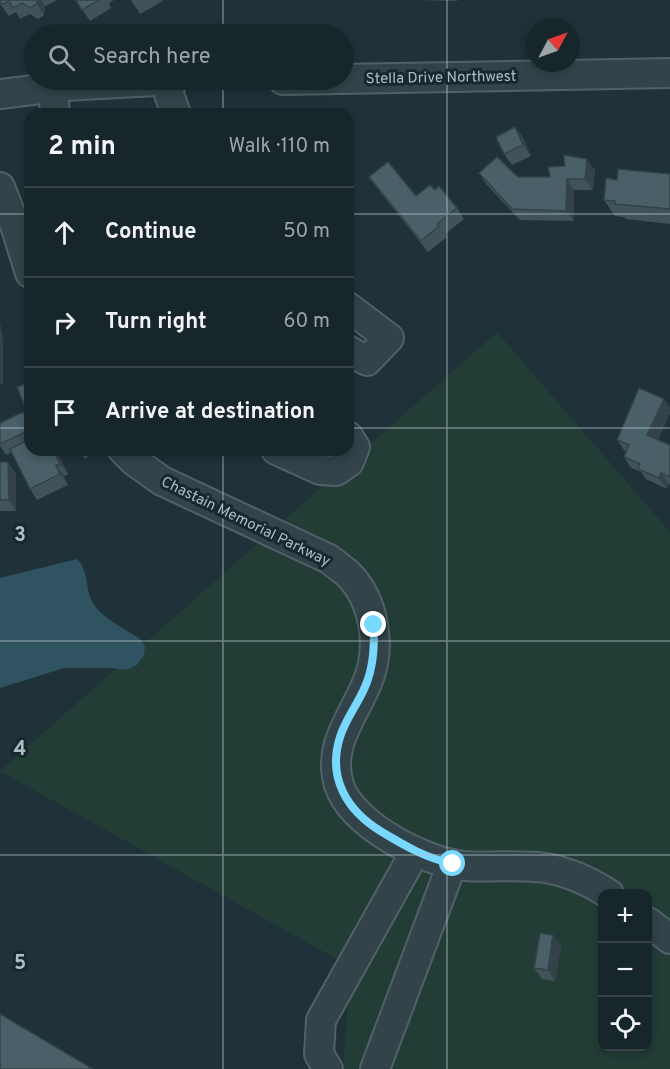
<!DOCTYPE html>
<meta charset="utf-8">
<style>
:root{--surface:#17262b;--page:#243237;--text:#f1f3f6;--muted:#9ea5a9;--line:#364347}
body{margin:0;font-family:Overpass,sans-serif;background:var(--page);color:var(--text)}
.controls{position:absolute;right:18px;bottom:18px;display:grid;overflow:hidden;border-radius:12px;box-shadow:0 3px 9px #0003}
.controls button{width:54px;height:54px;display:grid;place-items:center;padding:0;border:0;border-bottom:2px solid var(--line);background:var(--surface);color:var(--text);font:30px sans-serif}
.compass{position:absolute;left:526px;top:18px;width:54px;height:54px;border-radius:50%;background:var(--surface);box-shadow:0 3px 9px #0003;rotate:49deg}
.stop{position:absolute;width:18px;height:18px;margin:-14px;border:4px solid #79d8ff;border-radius:50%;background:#fff}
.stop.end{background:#79d8ff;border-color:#fff;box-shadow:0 2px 6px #0008}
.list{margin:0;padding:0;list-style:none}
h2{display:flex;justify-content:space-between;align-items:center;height:78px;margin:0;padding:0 24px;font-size:26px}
h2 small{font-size:20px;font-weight:400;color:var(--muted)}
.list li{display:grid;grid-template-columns:39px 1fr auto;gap:18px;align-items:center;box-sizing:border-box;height:90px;padding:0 24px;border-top:2px solid var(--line)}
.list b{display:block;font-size:22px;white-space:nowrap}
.list em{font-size:20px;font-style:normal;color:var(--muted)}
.icon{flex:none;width:33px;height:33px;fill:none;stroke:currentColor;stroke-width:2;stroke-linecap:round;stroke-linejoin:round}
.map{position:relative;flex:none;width:670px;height:1069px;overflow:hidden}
.search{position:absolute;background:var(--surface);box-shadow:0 3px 9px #0003;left:24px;top:24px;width:330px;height:66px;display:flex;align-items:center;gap:15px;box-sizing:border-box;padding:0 21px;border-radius:33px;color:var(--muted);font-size:22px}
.panel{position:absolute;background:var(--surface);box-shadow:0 3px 9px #0003;left:24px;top:108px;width:330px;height:348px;border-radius:18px}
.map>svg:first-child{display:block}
</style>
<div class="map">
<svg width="670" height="1069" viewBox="0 0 670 1069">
<rect width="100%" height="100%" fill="#1f3239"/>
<!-- green -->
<path fill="#223c36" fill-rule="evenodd" d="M497,332L670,532V1069H343L351,967L0,771ZM602,894H648V1046H602Z"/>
<!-- water -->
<path fill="#2f5360" d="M77,559C90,571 84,592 95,606C104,619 127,630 140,639L145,646L144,655L137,665L127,670L112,668H64L0,688V578Z"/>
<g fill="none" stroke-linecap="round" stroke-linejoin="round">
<!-- minor casing -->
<g stroke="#506167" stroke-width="32">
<g id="minor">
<path d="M164,80L176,114"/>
<path d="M283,80L670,73"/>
<path d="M53,88L55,114"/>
<path d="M0,94L64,86L174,80"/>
<path d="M0,187L15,225L30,273"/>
<path d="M348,307L389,338L367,361L348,350"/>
<path d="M123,450L134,461L162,481L329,559C335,564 341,568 347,573C375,600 382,648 367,683C353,717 327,746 339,785C352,825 424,862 464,866C491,868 519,864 546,868C569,872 589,881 609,894"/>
<path d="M276,450L320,470L336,471L349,462L355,447L348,436"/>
<path d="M648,922L670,939"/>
<path d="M328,1069L319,1054L321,1020L415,852"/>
<path d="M375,1069L452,864"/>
</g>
</g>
<!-- minor -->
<use href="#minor" stroke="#324349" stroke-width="28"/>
</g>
<!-- wall -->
<g fill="#3f5359">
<path d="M0,0H57L45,6L44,15L38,19L30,14L20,19L16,12L9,16L1,5Z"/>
<path d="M76,0H114L109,3L111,8L90,21Z"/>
<path d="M131,0H162L163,1L140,14Z"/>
<path d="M415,0H457V1Z"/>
<path d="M515,127L523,138L531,156L512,165L504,154Z"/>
<path d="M595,170L593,190H574V221L520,220L486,184L479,173L518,177H550Z"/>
<path d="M670,174V224L626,219L624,217L615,216L604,200L617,180Z"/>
<path d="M369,177L416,196L435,190L457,208L464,219L445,234L447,237L428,252L377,188Z"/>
<path d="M664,399L670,408V413L658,440L670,445V485L669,484L667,489L646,479L641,472L631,468L624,457L626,451L624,450L617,440Z"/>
<path d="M23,412L30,422V450H56L68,474L64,476L68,485L37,500L30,489L12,452L6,455L0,446V423Z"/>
<path d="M79,450H99L85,459Z"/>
<path d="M0,462L16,473V511H0Z"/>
<path d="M553,935L561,946L555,981L542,979L534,968Z"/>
</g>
<!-- shaded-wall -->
<g fill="#334349">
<path d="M37,0H41L45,6L44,15L37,4Z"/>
<path d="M515,127L523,138L531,156L523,145Z"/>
<path d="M587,159L595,170L593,190L585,179Z"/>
<path d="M567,179L574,190V221L566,211Z"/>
<path d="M0,322L3,341V386L0,382Z"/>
<path d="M664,399L670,408V413L655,446L647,435Z"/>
<path d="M53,450H56L68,474L60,464Z"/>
<path d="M8,462L16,473V511L9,500Z"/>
<path d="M56,465L64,476L68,485L60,474Z"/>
<path d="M661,473L669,484L667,489L659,478Z"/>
<path d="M553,935L561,946L555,981L548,970Z"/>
</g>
<!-- building -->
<g fill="#496068" stroke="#334349" stroke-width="1.5">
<path d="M0,0H37V4L30,8L22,3L13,8L9,1L1,5Z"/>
<path d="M76,0H99L82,10Z"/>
<path d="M515,127L523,145L504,154L496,137Z"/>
<path d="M564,155L587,159L585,179H567L566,211L512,209L479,173L497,157L518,177H550L548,167L565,166Z"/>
<path d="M388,162L416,196L430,185L435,190L439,186L457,208L437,224L439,226L421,241L369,177Z"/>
<path d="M618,169L670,174V209L615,204V201L604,200L606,178L617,180Z"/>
<path d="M26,384L30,392V419L17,387Z"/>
<path d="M639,388L664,399L647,435L670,445V477L661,473L659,478L638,469L640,464L624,457L629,445L617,440Z"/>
<path d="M23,412L30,426V430L0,444V423Z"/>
<path d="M30,439V450H53L60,464L56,465L60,474L30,489L10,449Z"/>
<path d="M79,450H87L81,454Z"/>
<path d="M0,462H8L9,500H0Z"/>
<path d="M540,933L553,935L548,970L534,968Z"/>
<path d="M0,1014L93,1069H0Z"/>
</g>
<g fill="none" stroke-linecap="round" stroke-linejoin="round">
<!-- route -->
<path stroke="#79d8ff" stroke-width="8" d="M374,625C374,644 374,661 368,679C362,699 346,717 340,737C327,778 347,811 382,832C405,846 426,858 453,864"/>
</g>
<!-- grid -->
<path fill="none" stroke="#adbfc6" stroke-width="1.5" stroke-opacity="0.55" d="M223,0V34M447,0V1069M223,80V114M0,214H30M348,214H670M0,428H30M348,428H670M223,450V1069M0,641H670M0,855H670"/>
<g text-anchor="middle" stroke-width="6" stroke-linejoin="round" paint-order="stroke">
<!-- street labels -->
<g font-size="15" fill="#adbfc6" stroke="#18282e">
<text transform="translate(441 77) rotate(-1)" y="5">Stella Drive Northwest</text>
<text transform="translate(246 521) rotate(26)" y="5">Chastain Memorial Parkway</text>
</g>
</g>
<g font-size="20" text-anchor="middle" font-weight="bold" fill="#adbfc6" stroke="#18282e" stroke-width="6" stroke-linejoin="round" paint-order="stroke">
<text x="20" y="541">3</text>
<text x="20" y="755">4</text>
<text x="20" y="969">5</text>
</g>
</svg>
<div class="controls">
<button>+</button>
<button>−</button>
<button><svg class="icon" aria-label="locate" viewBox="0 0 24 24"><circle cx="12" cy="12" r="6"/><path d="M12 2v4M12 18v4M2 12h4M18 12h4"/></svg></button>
</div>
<svg class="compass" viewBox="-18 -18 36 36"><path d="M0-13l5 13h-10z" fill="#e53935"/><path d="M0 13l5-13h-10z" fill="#9ea5a9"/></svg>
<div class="stop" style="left:453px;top:864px"></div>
<div class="stop end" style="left:374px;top:625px"></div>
<div class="search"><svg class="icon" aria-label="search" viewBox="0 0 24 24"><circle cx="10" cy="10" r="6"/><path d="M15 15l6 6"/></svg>Search here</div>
<section class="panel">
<h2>2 min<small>Walk · 110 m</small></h2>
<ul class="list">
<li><svg class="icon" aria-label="ahead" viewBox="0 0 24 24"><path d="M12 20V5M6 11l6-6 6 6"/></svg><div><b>Continue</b></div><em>50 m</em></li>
<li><svg class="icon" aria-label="right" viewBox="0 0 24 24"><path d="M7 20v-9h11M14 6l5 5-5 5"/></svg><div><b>Turn right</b></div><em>60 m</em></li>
<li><svg class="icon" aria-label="arrive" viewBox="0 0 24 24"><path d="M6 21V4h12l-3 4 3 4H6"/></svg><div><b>Arrive at destination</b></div></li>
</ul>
</section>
</div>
